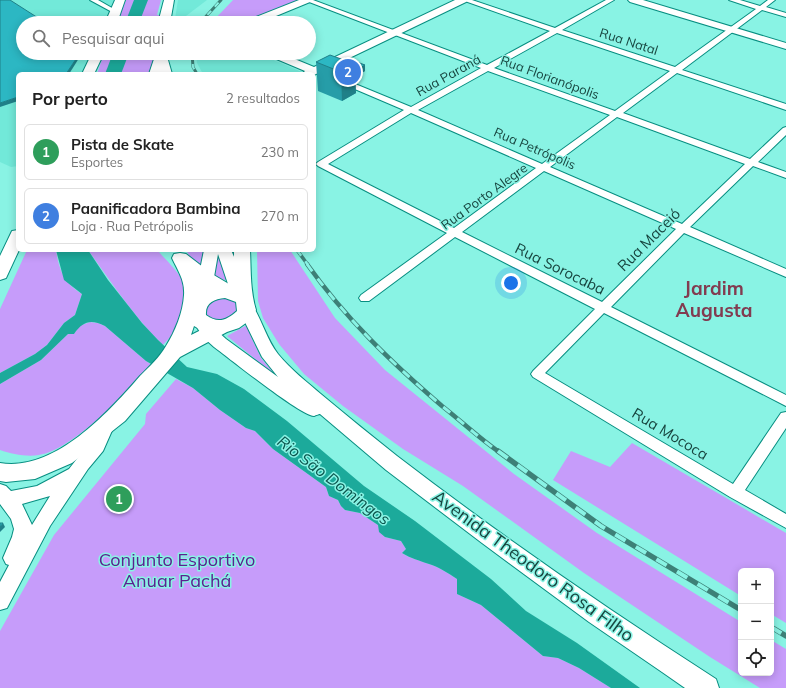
<!DOCTYPE html>
<html lang="pt">
<meta charset="utf-8">
<style>
:root{--surface:#fff;--page:#f2f2f2;--text:#222;--muted:#767676;--line:#e0e0e0;--accent:#a41150}
body{margin:0;font-family:Mulish,sans-serif;background:var(--page);color:var(--text)}
.controls{position:absolute;right:12px;bottom:12px;display:grid;overflow:hidden;border-radius:6px;box-shadow:0 2px 10px #0003}
.controls button{width:36px;height:36px;display:grid;place-items:center;padding:0;border:0;border-bottom:1px solid var(--line);background:var(--surface);color:var(--text);font:20px sans-serif}
.you{position:absolute;left:511px;top:283px;width:14px;height:14px;margin:-10px;border:3px solid #fff;border-radius:50%;background:#1a73e8;box-shadow:0 0 0 6px #1a73e833}
.badge{display:grid;place-items:center;width:26px;height:26px;border-radius:50%;background:var(--accent);color:#fff;font-size:13px;font-weight:700}
.pin{position:absolute;translate:-50% -50%;border:2px solid #fff;box-shadow:0 1px 4px #0006}
.list{margin:0;padding:0;list-style:none}
h2{display:flex;justify-content:space-between;align-items:center;height:52px;margin:0;padding:0 16px;font-size:17px}
h2 small{font-size:13px;font-weight:400;color:var(--muted)}
.list li{display:grid;grid-template-columns:26px 1fr auto;gap:12px;align-items:center;box-sizing:border-box;height:56px;margin:0 8px 8px;padding:0 8px;border:1px solid var(--line);border-radius:6px}
.list b{display:block;font-size:15px;white-space:nowrap}
.list p{margin:0;font-size:13px;white-space:nowrap;color:var(--muted)}
.list em{font-size:13px;font-style:normal;color:var(--muted)}
.icon{flex:none;width:22px;height:22px;fill:none;stroke:currentColor;stroke-width:2;stroke-linecap:round;stroke-linejoin:round}
.map{position:relative;flex:none;width:786px;height:688px;overflow:hidden}
.search{position:absolute;background:var(--surface);box-shadow:0 2px 10px #0003;left:16px;top:16px;width:300px;height:44px;display:flex;align-items:center;gap:10px;box-sizing:border-box;padding:0 14px;border-radius:22px;color:var(--muted);font-size:15px}
.panel{position:absolute;background:var(--surface);box-shadow:0 2px 10px #0003;left:16px;top:72px;width:300px;height:180px;border-radius:6px}
.map>svg:first-child{display:block}
</style>
<div class="map">
<svg width="786" height="688" viewBox="0 0 786 688">
<rect width="100%" height="100%" fill="#89f3e4"/>
<!-- built -->
<g fill="#72e9d9">
<path d="M0,0H118L108,23H23V53H95L86,74H18V166L11,167L0,162Z"/>
<path d="M178,0H207L182,19H175Z"/>
<path d="M257,53L302,72L298,74H203L197,63L196,54Z"/>
</g>
<!-- green -->
<g fill="#c69cfa">
<path d="M126,0H138L130,23H116Z"/>
<path d="M145,0H161L157,15H161L162,23H137Z"/>
<path d="M233,0H302L244,23H223L213,21Z"/>
<path d="M104,53H119L111,74H97Z"/>
<path d="M127,53H158L153,74H120Z"/>
<path d="M27,250H56C59,270 64,283 82,294L75,315L64,323L47,345L35,354L0,373V309Z"/>
<path d="M88,250H157C167,261 190,282 188,299C187,304 184,309 183,314C179,326 172,336 163,345C134,317 112,283 88,250Z"/>
<path d="M186,250H207L202,270L194,264Z"/>
<path d="M218,250L230,281L211,277Z"/>
<path d="M257,250H290L335,318L385,370L514,474L597,533L741,622V673H771V640L786,649V688H760L710,657L584,573L463,486L403,449L343,406L304,374L279,344L263,318L258,301Z"/>
<path d="M222,297C231,299 237,300 239,310C228,324 221,321 205,319V304Z"/>
<path d="M90,322L98,323L105,326L146,361L154,366C129,390 73,450 39,455C26,457 12,454 0,450V384L41,360L68,334H74L79,326Z"/>
<path d="M247,325L251,337L261,358L276,376L227,336Z"/>
<path d="M176,379L193,388L220,410L246,428L255,431L273,449L326,487L329,496L338,500L341,506L345,510L360,513L378,525L380,532L385,537L401,541L406,549L402,553C411,559 419,560 429,564C439,567 448,573 457,579V594L481,605L543,656L558,658L579,668L611,688H0V631L54,535L145,424L146,414Z"/>
<path d="M632,443L786,533V623L771,614V571H741V596L553,480L571,451L610,467Z"/>
</g>
<!-- water -->
<path fill="#1caa9b" d="M56,250H88L108,280L142,323L158,340L187,367L217,374L244,389L287,421L364,486L415,521L491,579L526,611L577,643L640,688H611L579,668L558,658L543,656L481,605L457,594V579C448,573 439,567 429,564C418,560 412,559 402,553L406,549L401,541L385,537L379,532L378,525L360,513L345,510L341,506L338,500L329,496L326,487L273,449L255,431L246,428L220,410L193,388L146,361L105,326C91,319 83,321 74,334H68L41,360L0,384V373L35,354L47,345L64,323L75,315L82,294L64,280Z"/>
<g fill="none" stroke-linecap="round" stroke-linejoin="round">
<!-- river -->
<g fill="#1caa9b" fill-rule="evenodd">
<path d="M134,0H148L139,23H125Z"/>
<path d="M113,53H129L121,74H105Z"/>
</g>
<!-- minor casing -->
<g stroke="#078e81" stroke-width="2">
<g id="minor">
<path d="M90,0H98L119,12L114,13Z"/>
<path d="M304,0H313L487,65L550,31L462,0H472L555,28L606,0H614L562,30L675,67L756,9L729,0H740L760,6L768,0H775L766,7L786,13V17L762,10L682,70L786,104V110L677,73L623,113L750,159L783,128L786,127V135L758,162L786,172V178L753,166L690,227L786,269V277L684,233L611,307L786,395V406L604,313L545,373L733,484L781,413L786,412V428L745,490L786,514V528L730,497L533,377L531,374L533,371L595,309L455,237L369,301H361L359,298L361,295L447,233L318,166L316,164L318,162L404,110L336,81L337,79H343L411,107L481,68ZM557,33L670,71L615,111L494,68ZM488,71L610,115L542,164L418,110ZM411,113L536,168L454,228L328,164ZM617,117L745,164L682,224L550,167ZM544,171L676,229L602,302L462,232Z"/>
</g>
</g>
<!-- tertiary casing -->
<g stroke="#078e81" stroke-width="2">
<path id="tertiary" d="M106,420L112,421L114,426L103,451L88,469L50,526L7,608L0,610V582L9,565L6,564L3,558L12,537L14,529L11,519L0,504V484L6,486L11,491L37,486L69,469L90,442L100,421ZM50,496L32,525L22,504Z"/>
</g>
<!-- secondary casing -->
<g stroke="#078e81" stroke-width="2">
<g id="secondary">
<path d="M299,0H312L310,2L259,23H245L246,21Z"/>
<path d="M455,0H468L466,2L314,75V74H302L305,71L267,55L266,53H280L314,67Z"/>
<path d="M628,0H643L786,43V49L630,2Z"/>
<path d="M156,53H164L165,55L161,74H149Z"/>
<path d="M204,250H231L242,275L247,295L245,299L239,300L233,299L218,254L210,300L208,304L202,305L196,304L194,300Z"/>
<path d="M247,304L253,306C262,321 267,340 278,354C291,370 307,382 322,395C347,416 372,436 397,456C500,535 607,609 716,679L719,688H685L662,672L589,622L482,543L386,470L320,414C319,414 314,416 314,416C301,416 229,358 214,347L204,338L194,323L196,319L202,317L208,319L216,330L226,339L278,377L262,357L239,310L241,306Z"/>
</g>
</g>
<!-- primary casing -->
<g stroke="#078e81" stroke-width="2">
<g id="primary">
<path d="M115,0H125L117,23H105Z"/>
<path d="M164,0H174L170,23H158Z"/>
<path d="M92,53H104L94,74H82Z"/>
<path d="M154,53H166L172,74H160Z"/>
<path d="M18,230V250H19L6,278L0,280V256L12,231Z"/>
<path d="M234,250H250C251,270 250,290 256,310L250,320L239,328L227,332L180,357L125,421L72,463L35,479L6,482L0,481V463C54,472 108,413 140,376C149,367 160,357 166,346C175,332 183,312 184,295C185,280 178,271 172,258L174,254L180,253L186,254L212,274L234,287ZM201,283L211,289L202,292ZM225,298L236,302L237,311C227,320 218,324 206,315C205,303 214,299 225,298ZM194,326L201,330L191,335Z"/>
</g>
</g>
<!-- minor -->
<use href="#minor" fill="#fff" fill-rule="evenodd"/>
<!-- tertiary -->
<use href="#tertiary" fill="#fff" fill-rule="evenodd"/>
<!-- secondary -->
<use href="#secondary" fill="#fff" fill-rule="evenodd"/>
<!-- primary -->
<use href="#primary" fill="#fff" fill-rule="evenodd"/>
<!-- rail-far3 casing -->
<g stroke="#3d8077" stroke-width="3">
<g id="rail-far3">
<path d="M200,23L221,0"/>
<path d="M192,53L193,67L197,74"/>
</g>
</g>
<!-- rail-far2 casing -->
<g stroke="#3d8077" stroke-width="3.5">
<path id="rail-far2" d="M297,250L308,265"/>
</g>
<!-- rail-far1 casing -->
<g stroke="#3d8077" stroke-width="4.5">
<path id="rail-far1" d="M307,264C345,318 392,363 442,406C461,421 479,438 499,452"/>
</g>
<!-- rail casing -->
<g stroke="#3d8077" stroke-width="5.5">
<g id="rail">
<path d="M498,451L601,526L741,610"/>
<path d="M771,627L786,636"/>
</g>
</g>
<!-- rail-far3 -->
<use href="#rail-far3" stroke="#89f3e4" stroke-width="2" stroke-dasharray="5.5" stroke-linecap="butt"/>
<!-- rail-far2 -->
<use href="#rail-far2" stroke="#89f3e4" stroke-width="2.5" stroke-dasharray="7" stroke-linecap="butt"/>
<!-- rail-far1 -->
<use href="#rail-far1" stroke="#89f3e4" stroke-width="3" stroke-dasharray="9" stroke-linecap="butt"/>
<!-- rail -->
<use href="#rail" stroke="#89f3e4" stroke-width="4" stroke-dasharray="12" stroke-linecap="butt"/>
</g>
<!-- wall -->
<path fill="#269da8" d="M316,62L365,71L355,77L356,93L342,101L318,91Z"/>
<!-- shaded-wall -->
<g fill="#1f8088">
<path d="M80,53L81,55L69,74H66Z"/>
<path d="M355,64L365,65V71L355,77L356,93L342,101L341,72Z"/>
<path d="M18,97V101L0,107V103Z"/>
<path d="M3,523L5,527L0,532V527Z"/>
</g>
<!-- building -->
<g fill="#2cb7c3" stroke="#1f8088">
<path d="M0,0H10L46,23H23V53H80L66,74H18V97L0,103Z"/>
<path d="M330,55L355,64L341,72L316,62Z"/>
<path d="M346,58L365,65L355,71V64L342,60Z"/>
<path d="M0,523H3L0,527Z"/>
</g>
<g text-anchor="middle" stroke-width="3" stroke-linejoin="round" paint-order="stroke">
<!-- far-street labels -->
<g font-size="13" fill="#17453f" stroke="#89f3e4">
<text transform="translate(629 41) rotate(18)" y="5">Rua Natal</text>
<text transform="translate(448 75) rotate(-29)" y="5">Rua Paraná</text>
<text transform="translate(550 77) rotate(20)" y="5">Rua Florianópolis</text>
<text transform="translate(535 148) rotate(23)" y="5">Rua Petrópolis</text>
<text transform="translate(484 196) rotate(-36)" y="5">Rua Porto Alegre</text>
</g>
<!-- street labels -->
<g font-size="15" fill="#17453f" stroke="#89f3e4">
<text transform="translate(649 240) rotate(-45)" y="5">Rua Maceió</text>
<text transform="translate(560 269) rotate(26)" y="5">Rua Sorocaba</text>
<text transform="translate(670 434) rotate(31)" y="5">Rua Mococa</text>
</g>
<!-- water labels -->
<g font-size="16" font-style="italic" fill="#0b554d" stroke="#89f3e4">
<text transform="translate(334 480) rotate(37)" y="6">Rio São Domingos</text>
</g>
<!-- near-park labels -->
<g font-size="18" fill="#5c2190" stroke="#89f3e4">
<text x="177" y="566">Conjunto Esportivo<tspan x="177" dy="21">Anuar Pachá</tspan></text>
</g>
<!-- near-street labels -->
<g font-size="18" fill="#17453f" stroke="#89f3e4">
<text transform="translate(533 566) rotate(36)" y="6">Avenida Theodoro Rosa Filho</text>
</g>
<!-- district labels -->
<g font-size="19" font-weight="bold" fill="#823b50" stroke="#89f3e4">
<text x="714" y="295">Jardim<tspan x="714" dy="22">Augusta</tspan></text>
</g>
</g>
</svg>
<div class="controls">
<button>+</button>
<button>−</button>
<button><svg class="icon" aria-label="locate" viewBox="0 0 24 24"><circle cx="12" cy="12" r="6"/><path d="M12 2v4M12 18v4M2 12h4M18 12h4"/></svg></button>
</div>
<div class="you"></div>
<div class="pin badge" style="left:119px;top:499px;background:#2e9e5b">1</div>
<div class="pin badge" style="left:348px;top:72px;background:#3f7fe0">2</div>
<div class="search"><svg class="icon" aria-label="search" viewBox="0 0 24 24"><circle cx="10" cy="10" r="6"/><path d="M15 15l6 6"/></svg>Pesquisar aqui</div>
<section class="panel">
<h2>Por perto<small>2 resultados</small></h2>
<ul class="list">
<li><span class="badge" style="background:#2e9e5b">1</span><div><b>Pista de Skate</b><p>Esportes</p></div><em>230 m</em></li>
<li><span class="badge" style="background:#3f7fe0">2</span><div><b>Paanificadora Bambina</b><p>Loja · Rua Petrópolis</p></div><em>270 m</em></li>
</ul>
</section>
</div>
